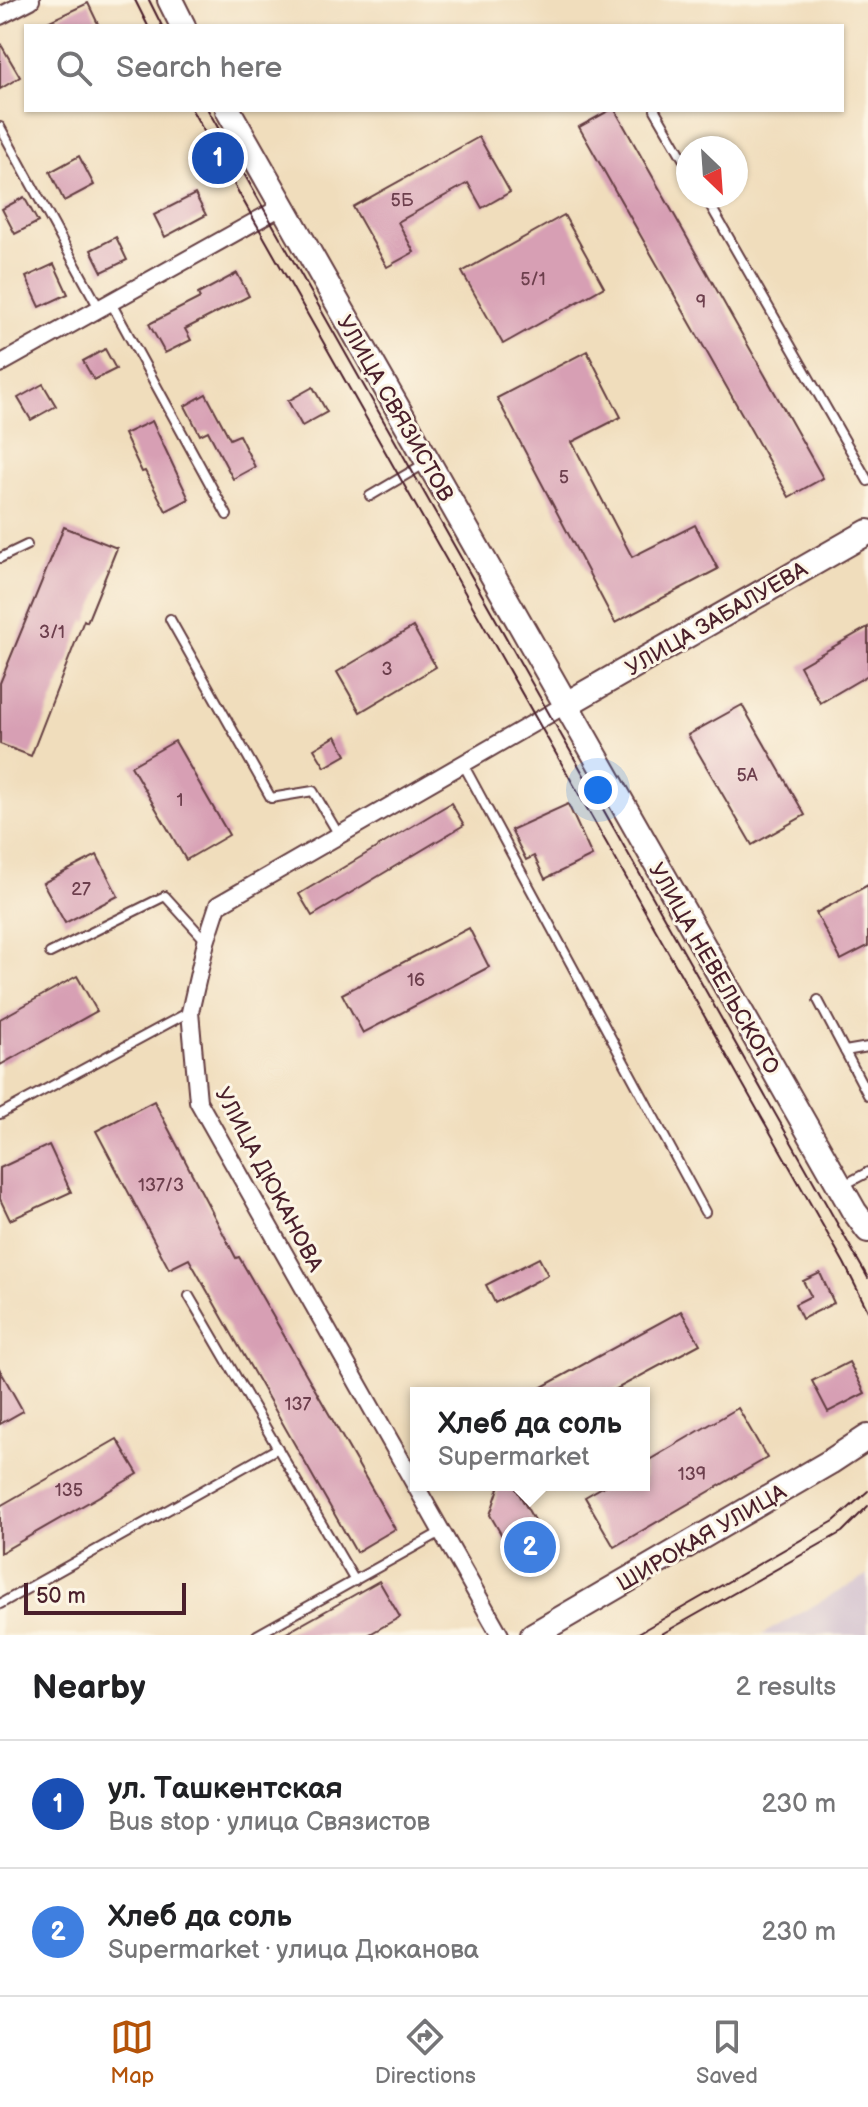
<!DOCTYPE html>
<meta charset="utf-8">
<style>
:root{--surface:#fff;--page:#f6f6f6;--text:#202124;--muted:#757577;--line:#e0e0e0;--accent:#b45309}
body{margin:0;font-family:"Balsamiq Sans",sans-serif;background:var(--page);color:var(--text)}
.compass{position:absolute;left:676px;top:136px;width:72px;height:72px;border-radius:50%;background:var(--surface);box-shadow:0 2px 6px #0004;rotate:155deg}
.scale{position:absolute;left:24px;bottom:20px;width:162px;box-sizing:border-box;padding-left:8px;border:4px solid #4a1f2b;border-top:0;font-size:22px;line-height:28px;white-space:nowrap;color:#4a1f2b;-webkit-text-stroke:6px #fcf5e5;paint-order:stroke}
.you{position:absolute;left:598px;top:790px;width:28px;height:28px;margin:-20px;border:6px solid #fff;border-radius:50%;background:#1a73e8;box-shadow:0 0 0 12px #1a73e833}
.badge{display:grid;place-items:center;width:52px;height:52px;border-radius:50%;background:var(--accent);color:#fff;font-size:26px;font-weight:700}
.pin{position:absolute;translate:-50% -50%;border:4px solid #fff;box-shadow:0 2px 8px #0006}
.popup{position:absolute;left:410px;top:1387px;width:240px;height:104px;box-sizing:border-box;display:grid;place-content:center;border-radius:0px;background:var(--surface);filter:drop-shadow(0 2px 6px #0005);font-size:26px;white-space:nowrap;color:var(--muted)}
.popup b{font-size:30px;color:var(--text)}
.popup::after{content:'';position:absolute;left:50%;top:100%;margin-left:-16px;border:16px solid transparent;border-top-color:var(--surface)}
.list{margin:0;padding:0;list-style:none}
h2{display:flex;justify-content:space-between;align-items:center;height:104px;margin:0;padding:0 32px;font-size:34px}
h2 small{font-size:26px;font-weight:400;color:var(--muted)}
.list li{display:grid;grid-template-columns:52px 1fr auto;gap:24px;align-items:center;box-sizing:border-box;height:128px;padding:0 32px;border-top:2px solid var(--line)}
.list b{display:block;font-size:30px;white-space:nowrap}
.list p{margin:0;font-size:26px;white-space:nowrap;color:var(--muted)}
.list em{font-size:26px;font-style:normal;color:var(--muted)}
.icon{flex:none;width:44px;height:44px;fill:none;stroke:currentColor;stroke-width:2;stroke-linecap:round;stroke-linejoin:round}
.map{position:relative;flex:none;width:868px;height:1635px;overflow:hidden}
.search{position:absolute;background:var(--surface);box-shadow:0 2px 6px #0004;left:24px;right:24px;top:24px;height:88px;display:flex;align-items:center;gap:20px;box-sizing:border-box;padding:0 28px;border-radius:0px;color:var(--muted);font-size:30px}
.sheet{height:360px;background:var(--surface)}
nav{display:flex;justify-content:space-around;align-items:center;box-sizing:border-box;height:112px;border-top:2px solid var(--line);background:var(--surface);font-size:22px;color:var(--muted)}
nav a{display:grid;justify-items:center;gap:4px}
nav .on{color:var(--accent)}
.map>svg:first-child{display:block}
</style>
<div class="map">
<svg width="868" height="1635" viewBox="0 0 868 1635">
<rect width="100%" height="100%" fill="#fcf5e5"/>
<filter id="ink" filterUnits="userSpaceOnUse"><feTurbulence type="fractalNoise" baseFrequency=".0125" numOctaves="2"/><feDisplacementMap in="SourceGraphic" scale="16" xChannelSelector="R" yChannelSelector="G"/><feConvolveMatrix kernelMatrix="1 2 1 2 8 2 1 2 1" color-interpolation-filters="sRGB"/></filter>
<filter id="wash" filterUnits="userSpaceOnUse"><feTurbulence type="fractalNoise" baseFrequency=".006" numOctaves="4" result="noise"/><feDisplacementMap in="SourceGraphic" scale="32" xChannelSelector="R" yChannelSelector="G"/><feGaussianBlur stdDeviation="1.8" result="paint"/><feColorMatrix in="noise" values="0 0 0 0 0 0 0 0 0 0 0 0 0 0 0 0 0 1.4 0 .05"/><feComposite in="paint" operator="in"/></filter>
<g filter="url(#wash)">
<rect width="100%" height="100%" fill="#f0ddbc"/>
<!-- industrial -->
<path fill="#cfbdce" d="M868,1575V1635H761Z"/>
<g id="blocks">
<!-- building -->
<g fill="#d79fb4">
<path d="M88,3L99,26H39Z"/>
<path d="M0,43L20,77L0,89Z"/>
<path d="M610,110H615L823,478L789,497L579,127Z"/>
<path d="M479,137L510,192L482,208L468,183L398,222L414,252L387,267L353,207Z"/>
<path d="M79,156L94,185L64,201L50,172Z"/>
<path d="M195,194L206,215L165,237L154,215Z"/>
<path d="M24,197L38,222L15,234L2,209Z"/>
<path d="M564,215L604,287L503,344L462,272Z"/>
<path d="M116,237L127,260L102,272L91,250Z"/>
<path d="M54,264L68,294L40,307L26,277Z"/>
<path d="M237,273L249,296L185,329L191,340L165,353L149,324L200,298L198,294Z"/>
<path d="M105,349L116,369L94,380L83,361Z"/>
<path d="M587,351L621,417L572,442L632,557L695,525L718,569L615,623L497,398Z"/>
<path d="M43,384L56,406L31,420L18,398Z"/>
<path d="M313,387L327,412L302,426L288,401Z"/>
<path d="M206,394L230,439L239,435L255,467L233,479L208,431L200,435L185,406Z"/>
<path d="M152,421L189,499L166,511L145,471L142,472L124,434Z"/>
<path d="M64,527L117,548L87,622L84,620L31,756L0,744V683Z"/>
<path d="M413,627L436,667L360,712L337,672Z"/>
<path d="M868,627V675L820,703L800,666Z"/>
<path d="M742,705L805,815L752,845L688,735Z"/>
<path d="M336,736L346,755L325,767L314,749Z"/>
<path d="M175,741L229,835L186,860L131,766Z"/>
<path d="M451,803L464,825L312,916L299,894Z"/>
<path d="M568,804L592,856L545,879L534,856L526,860L511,830Z"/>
<path d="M97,855L118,896L65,923L43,883Z"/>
<path d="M868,885V946L841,960L816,913Z"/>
<path d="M469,928L489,967L363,1033L342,994Z"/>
<path d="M77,976L97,1011L0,1065V1019Z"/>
<path d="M154,1101L236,1258L239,1257L395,1529L356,1552L189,1259L169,1269L96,1131Z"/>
<path d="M49,1145L71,1192L10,1220L0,1199V1168Z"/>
<path d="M539,1258L548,1275L495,1303L486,1285Z"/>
<path d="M820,1273L834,1303L802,1319L795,1304L811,1296L803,1281Z"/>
<path d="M681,1311L700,1344L609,1393H531Z"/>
<path d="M849,1362L865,1393L828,1412L812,1381Z"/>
<path d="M0,1370L23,1411L0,1424Z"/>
<path d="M738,1408L767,1458L614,1547L585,1497L606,1485H644V1463Z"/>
<path d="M117,1439L138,1474L0,1553V1506Z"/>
<path d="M500,1485H514L543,1536L512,1553L490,1515Z"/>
<path d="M379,1581L400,1617L368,1635H283Z"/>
</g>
</g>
</g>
<g filter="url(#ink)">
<use href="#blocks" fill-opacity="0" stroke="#633c41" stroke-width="2"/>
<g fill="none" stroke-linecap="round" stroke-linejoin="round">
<!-- lane casing -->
<g stroke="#633c41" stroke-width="12">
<g id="lane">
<path d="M655,110L688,167"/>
<path d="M0,127L99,308"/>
<path d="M705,196L868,481"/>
<path d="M111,303L227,515"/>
<path d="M370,496L426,463"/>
<path d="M0,558L27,545"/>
<path d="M170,619L271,798L313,791L339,835"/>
<path d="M463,764L705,1212"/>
<path d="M50,953L165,896L206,941"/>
<path d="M818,1000L868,1095"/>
<path d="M845,1051L868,1047"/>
<path d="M0,1114L189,1012"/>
<path d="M844,1185L868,1172"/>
<path d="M189,1296L355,1581"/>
<path d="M0,1604L278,1448"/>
<path d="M257,1635L441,1532"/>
</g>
</g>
<!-- street casing -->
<g stroke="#633c41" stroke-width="20">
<g id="street">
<path d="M0,16L31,0"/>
<path d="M0,364L281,207"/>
<path d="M500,1635L198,1101L190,1012L206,942L218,905L565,705"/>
</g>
</g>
<!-- secondary casing -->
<g stroke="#633c41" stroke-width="28">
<g id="secondary">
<path d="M170,0L183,26"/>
<path d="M228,110L854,1211L868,1230"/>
<path d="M565,705L868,532"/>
<path d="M533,1635L830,1462L868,1437"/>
</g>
</g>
<!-- lane -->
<use href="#lane" stroke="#fff" stroke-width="8"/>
<!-- street -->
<use href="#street" stroke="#fff" stroke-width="16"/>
<!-- secondary -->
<use href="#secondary" stroke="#fff" stroke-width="24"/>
<!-- tram -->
<g stroke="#4a1f2b" stroke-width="2">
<path d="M135,0L148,26"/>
<path d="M149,0L162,26"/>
<path d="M192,110L844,1263L868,1311"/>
<path d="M208,110L868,1278"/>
<path d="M635,1635L834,1521L868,1491"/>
<path d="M660,1635L842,1532L868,1506"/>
</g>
</g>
</g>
<g text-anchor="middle" stroke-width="6" stroke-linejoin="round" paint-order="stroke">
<!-- number labels -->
<g font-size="18" fill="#6d3f4d">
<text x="402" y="206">5Б</text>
<text x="533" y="285">5/1</text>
<text x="701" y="308">9</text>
<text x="564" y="483">5</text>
<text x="52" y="638">3/1</text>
<text x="387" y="675">3</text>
<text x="747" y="781">5А</text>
<text x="180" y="806">1</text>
<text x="81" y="895">27</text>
<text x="416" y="986">16</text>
<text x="161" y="1191">137/3</text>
<text x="298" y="1410">137</text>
<text x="692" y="1480">139</text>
<text x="69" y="1496">135</text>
</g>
<!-- street labels -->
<g font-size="22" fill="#4a1f2b" stroke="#fcf5e5">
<text transform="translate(396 408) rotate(60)" y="8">УЛИЦА СВЯЗИСТОВ</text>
<text transform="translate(716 618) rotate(-30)" y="8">УЛИЦА ЗАБАЛУЕВА</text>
<text transform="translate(715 968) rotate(60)" y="8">УЛИЦА НЕВЕЛЬСКОГО</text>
<text transform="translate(270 1179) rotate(62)" y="8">УЛИЦА ДЮКАНОВА</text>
<text transform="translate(701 1537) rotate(-30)" y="8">ШИРОКАЯ УЛИЦА</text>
</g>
</g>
</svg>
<svg class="compass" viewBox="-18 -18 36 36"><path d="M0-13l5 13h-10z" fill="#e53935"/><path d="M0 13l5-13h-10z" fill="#757577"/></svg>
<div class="scale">50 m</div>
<div class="you"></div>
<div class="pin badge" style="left:218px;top:158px;background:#1a4fb4">1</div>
<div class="pin badge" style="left:530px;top:1547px;background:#3f7fe0">2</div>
<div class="popup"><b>Хлеб да соль</b>Supermarket</div>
<div class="search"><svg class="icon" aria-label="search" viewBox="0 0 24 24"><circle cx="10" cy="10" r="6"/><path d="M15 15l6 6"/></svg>Search here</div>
</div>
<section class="sheet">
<h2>Nearby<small>2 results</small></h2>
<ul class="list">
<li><span class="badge" style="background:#1a4fb4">1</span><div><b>ул. Ташкентская</b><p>Bus stop · улица Связистов</p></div><em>230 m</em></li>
<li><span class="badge" style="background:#3f7fe0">2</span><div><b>Хлеб да соль</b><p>Supermarket · улица Дюканова</p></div><em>230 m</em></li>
</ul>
</section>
<nav>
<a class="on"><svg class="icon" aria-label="map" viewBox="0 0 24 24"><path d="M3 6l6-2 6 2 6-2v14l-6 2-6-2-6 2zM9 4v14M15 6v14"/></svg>Map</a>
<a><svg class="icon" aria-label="directions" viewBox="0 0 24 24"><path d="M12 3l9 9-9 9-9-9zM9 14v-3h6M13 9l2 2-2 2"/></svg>Directions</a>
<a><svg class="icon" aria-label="saved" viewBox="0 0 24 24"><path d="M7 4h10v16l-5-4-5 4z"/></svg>Saved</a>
</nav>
